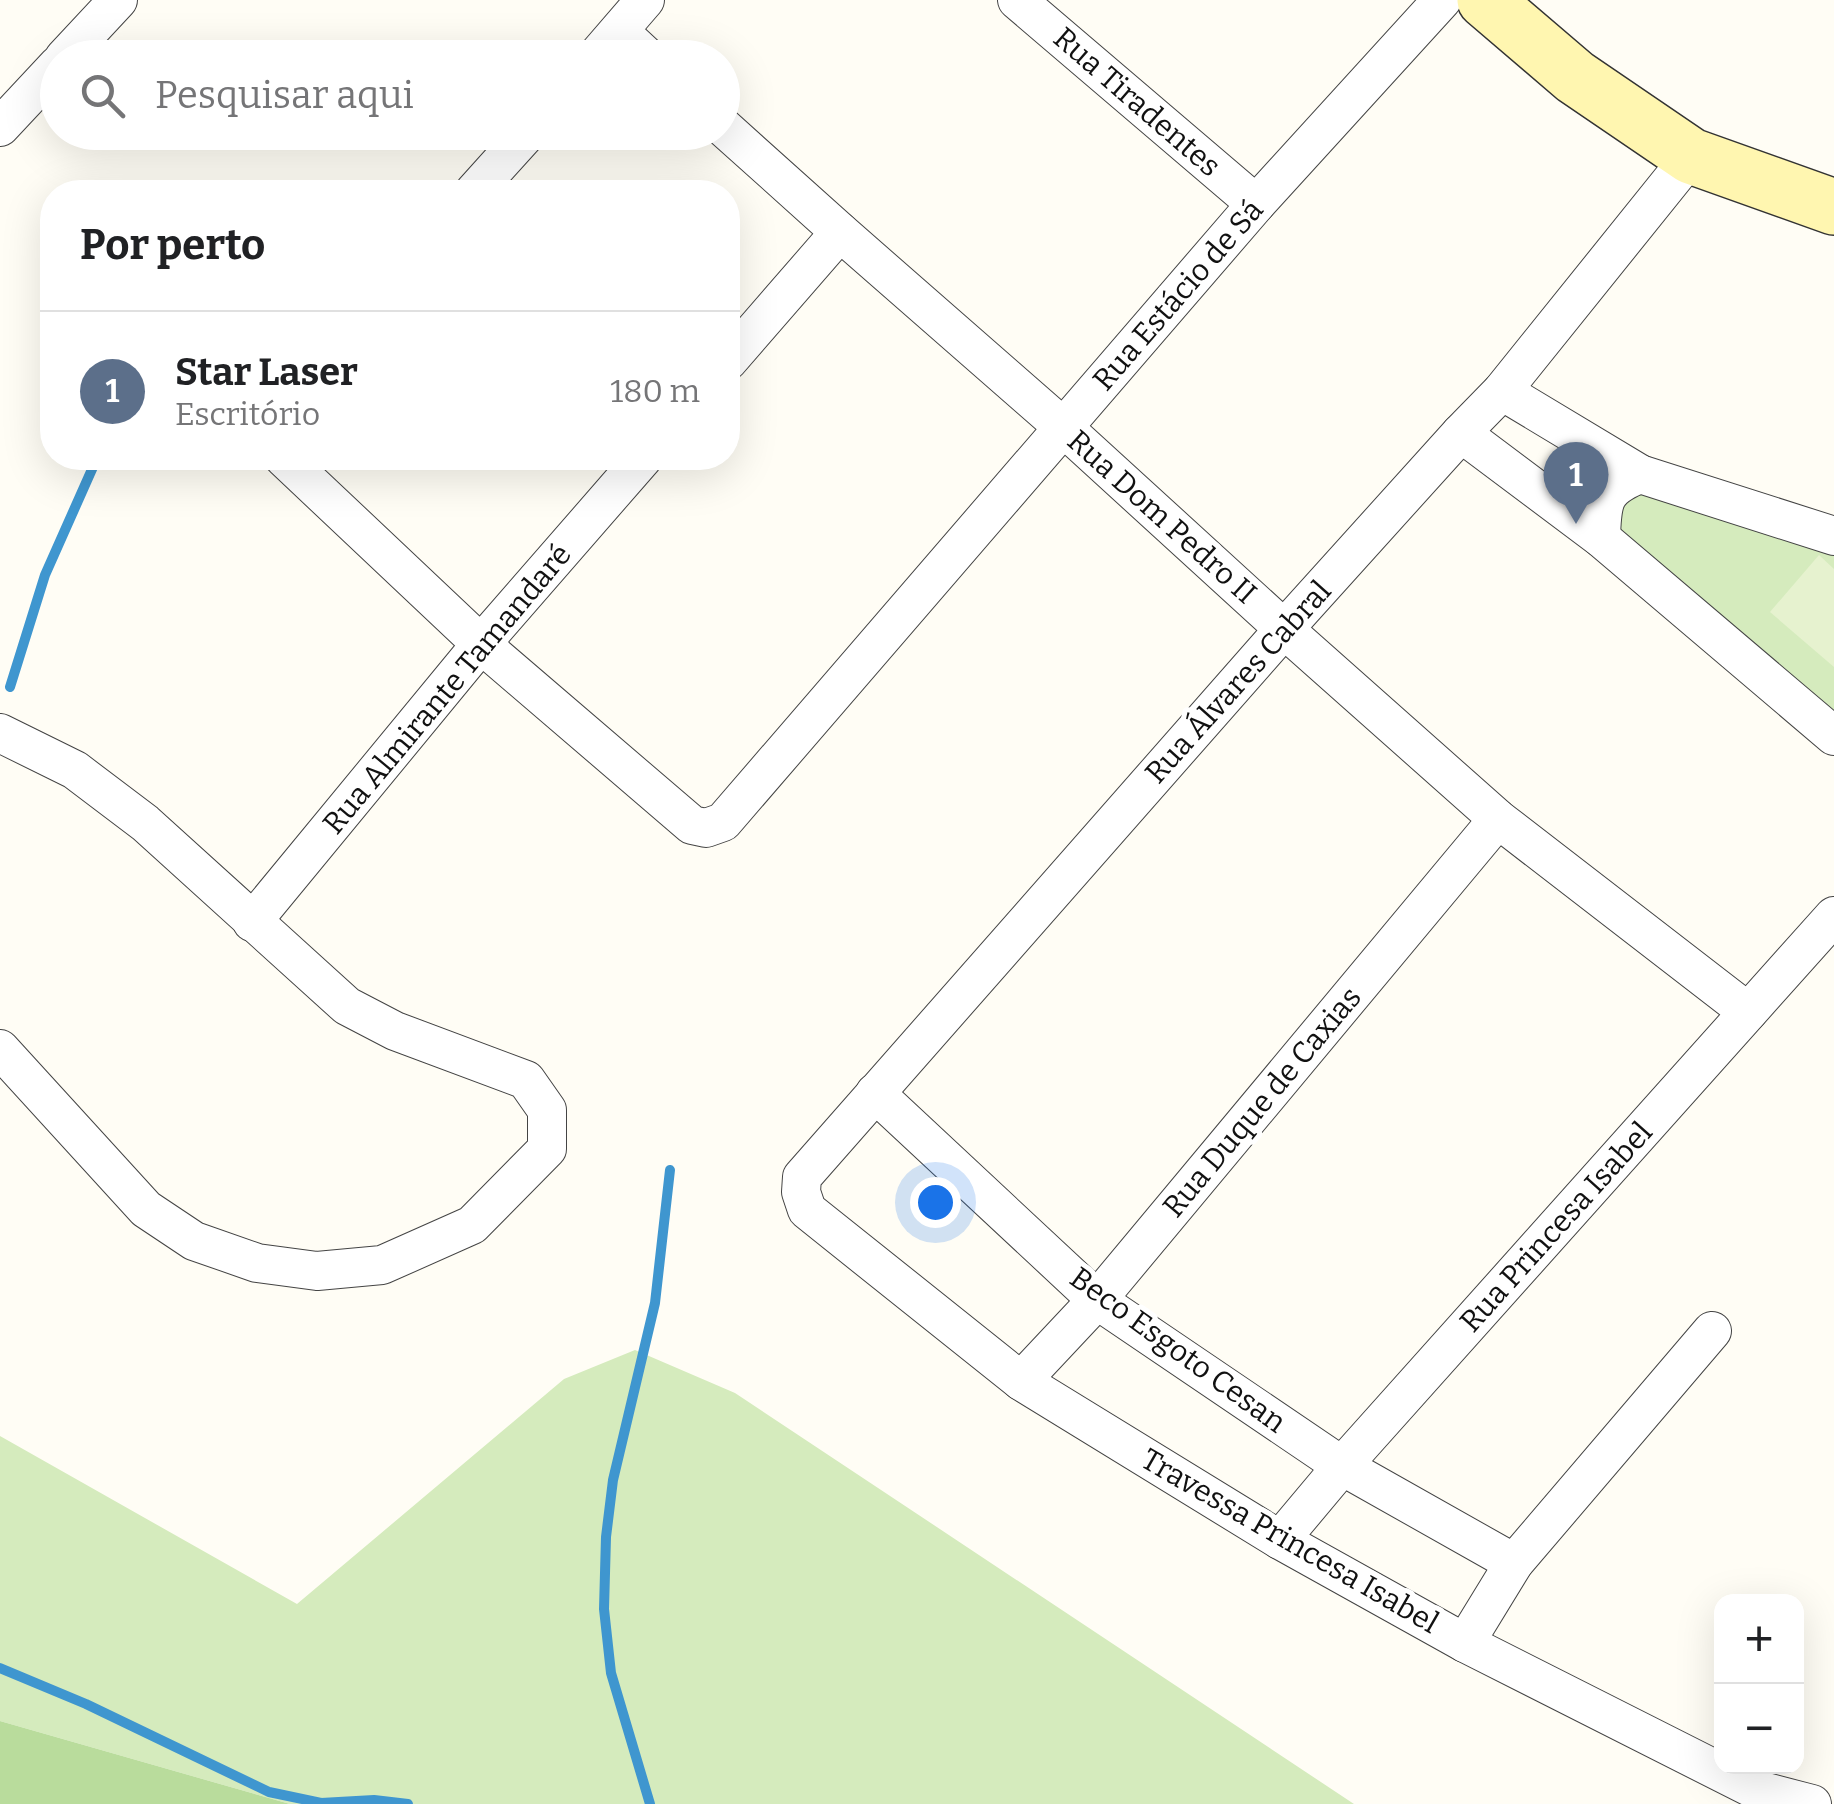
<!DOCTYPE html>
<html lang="pt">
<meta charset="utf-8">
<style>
:root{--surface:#fff;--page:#f2f2f2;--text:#202124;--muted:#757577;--line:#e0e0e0;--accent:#c4262e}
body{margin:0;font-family:Bitter,serif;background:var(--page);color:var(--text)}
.controls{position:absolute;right:30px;bottom:30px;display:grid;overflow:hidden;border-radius:20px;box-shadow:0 10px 40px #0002}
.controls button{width:90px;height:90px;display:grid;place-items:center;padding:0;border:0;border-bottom:2px solid var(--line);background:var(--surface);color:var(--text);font:50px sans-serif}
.you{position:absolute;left:935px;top:1202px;width:35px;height:35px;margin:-25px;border:8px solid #fff;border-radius:50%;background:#1a73e8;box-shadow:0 0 0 15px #1a73e833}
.badge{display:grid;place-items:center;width:65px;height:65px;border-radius:50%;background:var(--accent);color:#fff;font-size:32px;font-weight:700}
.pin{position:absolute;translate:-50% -82px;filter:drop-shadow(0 2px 5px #0008)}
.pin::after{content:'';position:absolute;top:52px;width:35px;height:30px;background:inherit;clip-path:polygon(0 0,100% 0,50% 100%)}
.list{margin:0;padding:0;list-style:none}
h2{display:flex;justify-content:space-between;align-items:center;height:130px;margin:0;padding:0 40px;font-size:42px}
h2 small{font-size:32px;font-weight:400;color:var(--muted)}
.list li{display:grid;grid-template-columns:65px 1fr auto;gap:30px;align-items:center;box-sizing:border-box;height:160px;padding:0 40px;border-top:2px solid var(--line)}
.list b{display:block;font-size:38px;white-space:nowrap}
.list p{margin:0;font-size:32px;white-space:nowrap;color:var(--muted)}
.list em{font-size:32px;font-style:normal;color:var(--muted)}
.icon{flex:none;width:55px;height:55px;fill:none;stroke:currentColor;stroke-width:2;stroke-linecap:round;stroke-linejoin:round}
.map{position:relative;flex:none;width:1834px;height:1804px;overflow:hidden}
.search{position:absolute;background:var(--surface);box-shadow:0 10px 40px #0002;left:40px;top:40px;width:700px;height:110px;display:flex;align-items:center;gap:25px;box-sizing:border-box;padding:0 35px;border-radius:55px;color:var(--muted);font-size:38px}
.panel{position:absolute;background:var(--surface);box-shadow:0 10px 40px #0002;left:40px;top:180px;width:700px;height:290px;border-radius:40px}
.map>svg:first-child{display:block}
</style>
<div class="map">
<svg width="1834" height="1804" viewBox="0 0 1834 1804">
<rect width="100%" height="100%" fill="#fffdf5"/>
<!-- green -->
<g fill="#d5ebbd">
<path d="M1642,486L1834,549V720L1612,535L1617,507Z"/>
<path d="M635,1350L735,1393L1354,1804H290L0,1721V1436L297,1604L564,1379Z"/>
</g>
<!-- forest -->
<path fill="#b9dc9c" d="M0,1721L290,1804H0Z"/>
<!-- pitch -->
<path fill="#e6f2cf" d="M1819,555L1834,569V667L1770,612Z"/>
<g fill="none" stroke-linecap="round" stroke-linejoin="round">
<!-- stream -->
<g stroke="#3f96cf" stroke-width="10">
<path d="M10,687L45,575L97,458"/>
<path d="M0,1668L86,1704L269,1792L321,1803L374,1800L408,1804"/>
<path d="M650,1804L611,1673L604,1609L606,1537L613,1480L655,1303L670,1170"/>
</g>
<!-- street casing -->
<g stroke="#444" stroke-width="40">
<g id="street">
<path d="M1017,0L1256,204"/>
<path d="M619,31L648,58"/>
<path d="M64,58L118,0"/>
<path d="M595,58L645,0"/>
<path d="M722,126L840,232L1064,428L1284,629L1498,819L1748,1012"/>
<path d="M0,127L58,65"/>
<path d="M1691,156L1502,391L1461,433L1284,629L802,1177L801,1192L807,1210L1021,1381L1280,1540L1465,1643L1754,1789L1812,1804"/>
<path d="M474,192L528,132"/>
<path d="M728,361L840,232"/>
<path d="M1502,391L1640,474L1834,536"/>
<path d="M1461,433L1601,538L1834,736"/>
<path d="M284,458L481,644L692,825L706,828L723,822L1256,204L1442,0"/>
<path d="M1601,538C1602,500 1603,489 1640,474"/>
<path d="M0,733L75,770L145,823L347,1006L395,1031L526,1080L547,1110V1149L472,1225L382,1265L317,1271L257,1263L194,1241L146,1209L0,1049"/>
<path d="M252,922L481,644L643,458"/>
<path d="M875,1093L1097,1300L1342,1466L1514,1563"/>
<path d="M1021,1381L1097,1300L1498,819"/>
<path d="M1280,1540L1342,1466L1834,916"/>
<path d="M1465,1643L1514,1563L1712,1331"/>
</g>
</g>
<!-- secondary casing -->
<g stroke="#333" stroke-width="58">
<path id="secondary" d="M1485,0L1575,77L1691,156L1834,207"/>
</g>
<!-- street -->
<use href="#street" stroke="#fff" stroke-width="38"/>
<!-- secondary -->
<use href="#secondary" stroke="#fff6b0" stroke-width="55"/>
</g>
<g text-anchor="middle" stroke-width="10" stroke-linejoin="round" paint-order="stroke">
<!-- street labels -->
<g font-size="30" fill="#111" stroke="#fff">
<text transform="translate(1137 102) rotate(41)" y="10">Rua Tiradentes</text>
<text transform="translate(1178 295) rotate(-49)" y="10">Rua Estácio de Sá</text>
<text transform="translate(1162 517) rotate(42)" y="10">Rua Dom Pedro II</text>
<text transform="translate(1238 682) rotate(-48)" y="10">Rua Álvares Cabral</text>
<text transform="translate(447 689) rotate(-50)" y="10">Rua Almirante Tamandaré</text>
<text transform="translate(1262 1102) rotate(-50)" y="10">Rua Duque de Caxias</text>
<text transform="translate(1556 1227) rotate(-48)" y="10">Rua Princesa Isabel</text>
<text transform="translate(1178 1350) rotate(36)" y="10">Beco Esgoto Cesan</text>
<text transform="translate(1290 1541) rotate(30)" y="10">Travessa Princesa Isabel</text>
</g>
</g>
</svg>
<div class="controls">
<button>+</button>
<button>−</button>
</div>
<div class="you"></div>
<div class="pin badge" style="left:1576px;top:524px;background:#5c6f8a">1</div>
<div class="search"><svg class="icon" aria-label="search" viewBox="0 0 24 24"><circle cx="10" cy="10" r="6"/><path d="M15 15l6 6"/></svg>Pesquisar aqui</div>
<section class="panel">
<h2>Por perto<small></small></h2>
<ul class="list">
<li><span class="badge" style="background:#5c6f8a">1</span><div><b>Star Laser</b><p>Escritório</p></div><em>180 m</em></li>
</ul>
</section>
</div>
